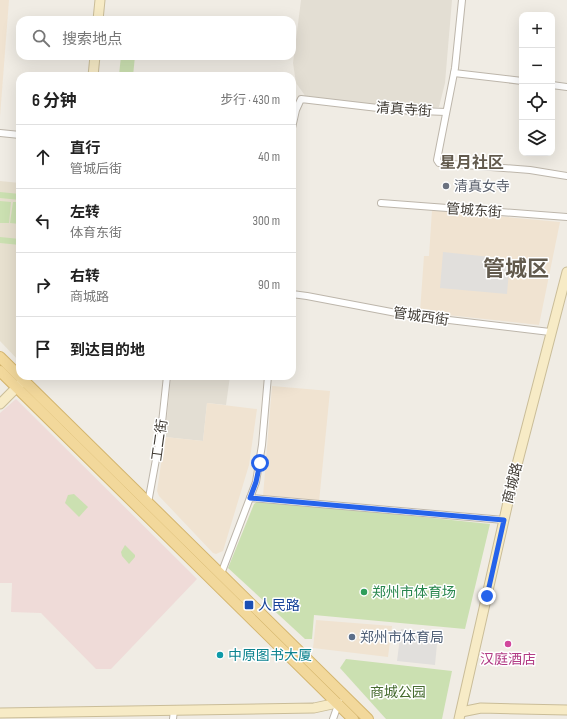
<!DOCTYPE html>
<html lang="zh">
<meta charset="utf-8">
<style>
:root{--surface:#fff;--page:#f2f2f2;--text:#222;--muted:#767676;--line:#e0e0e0}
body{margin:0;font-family:"Sofia Sans Condensed","Noto Sans SC",sans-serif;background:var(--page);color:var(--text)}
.controls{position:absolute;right:12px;top:12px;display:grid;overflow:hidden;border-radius:8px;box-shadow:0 4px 16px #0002}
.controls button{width:36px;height:36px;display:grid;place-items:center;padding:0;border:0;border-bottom:1px solid var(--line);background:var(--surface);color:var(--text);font:20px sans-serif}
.stop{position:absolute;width:12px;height:12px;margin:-9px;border:3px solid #2563eb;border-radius:50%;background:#fff}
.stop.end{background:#2563eb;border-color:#fff;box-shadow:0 1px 4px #0008}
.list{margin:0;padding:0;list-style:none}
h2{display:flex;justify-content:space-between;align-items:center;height:52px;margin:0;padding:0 16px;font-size:17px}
h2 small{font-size:13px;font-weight:400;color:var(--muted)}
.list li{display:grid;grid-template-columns:26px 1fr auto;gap:12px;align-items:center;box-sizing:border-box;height:64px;padding:0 16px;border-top:1px solid var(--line)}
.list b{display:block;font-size:15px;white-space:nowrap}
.list p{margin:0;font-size:13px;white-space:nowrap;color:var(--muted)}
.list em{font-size:13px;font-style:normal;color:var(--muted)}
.icon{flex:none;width:22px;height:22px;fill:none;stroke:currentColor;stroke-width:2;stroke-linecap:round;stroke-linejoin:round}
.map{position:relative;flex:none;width:567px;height:719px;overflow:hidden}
.search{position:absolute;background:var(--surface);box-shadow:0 4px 16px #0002;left:16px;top:16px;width:280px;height:44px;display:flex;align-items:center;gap:10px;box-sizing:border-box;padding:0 14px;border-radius:12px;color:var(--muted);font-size:15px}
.panel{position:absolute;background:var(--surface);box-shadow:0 4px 16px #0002;left:16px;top:72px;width:280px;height:308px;border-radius:12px}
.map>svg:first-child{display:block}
</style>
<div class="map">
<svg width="567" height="719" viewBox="0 0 567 719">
<rect width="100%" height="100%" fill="#f0ece4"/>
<!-- residential -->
<g fill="#e3ded3">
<path d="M301,0H452L445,83L439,107L427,108L370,105L306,97L296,83L293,63Z"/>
<path d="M171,376H230L226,405L207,403L203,441L165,437Z"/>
</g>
<!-- commercial -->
<g fill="#f0e3d1">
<path d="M0,0H9L0,117Z"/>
<path d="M432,210L560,222L539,325L420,312L424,256H429Z"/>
<path d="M272,386L330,391L319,502L263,496Z"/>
<path d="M207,403L257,409L249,465L223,551L216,554L213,553L159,496L157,491L165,437L203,441Z"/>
<path d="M316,620L392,626L388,657L313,648Z"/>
</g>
<!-- education -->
<path fill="#e7e0cf" d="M0,181L20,183V362L0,341Z"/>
<!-- medical -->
<path fill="#efdbd8" d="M16,399L197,579L111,669H96L41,613L11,612L12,583H0V413Z"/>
<!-- green -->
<g fill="#cbe0b1">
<path d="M121,56H135L133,76L119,75Z"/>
<path d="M0,192L20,194V200L0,198Z"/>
<path d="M0,201L11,202L9,223H0Z"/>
<path d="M13,202H20V224L10,223Z"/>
<path d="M0,237L20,239V245L0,243Z"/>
<path d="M74,494L88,507L79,517L65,503L68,495Z"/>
<path d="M259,500L490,524L465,629L314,615L312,639H305L228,568L254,504Z"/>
<path d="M125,545L135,555V557L129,564L122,556L121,552Z"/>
<path d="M346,659L452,671L442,719H386L340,668Z"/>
</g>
<!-- parking -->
<g fill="#e1dfdc">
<path d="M443,252L510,259L507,294L440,288Z"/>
<path d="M401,629L438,633L435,665L397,661Z"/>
</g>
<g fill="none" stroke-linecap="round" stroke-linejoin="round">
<!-- street casing -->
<g stroke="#bdb6ab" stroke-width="8">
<g id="street">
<path d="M462,0L455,68L437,160L439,163L530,170L567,176"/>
<path d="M454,73L522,81"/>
<path d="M552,85L567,87"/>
<path d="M292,128L296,110L301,99L395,110L446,112"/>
<path d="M0,133L20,135"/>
<path d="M381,203L567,217"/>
<path d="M292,294L307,296L407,315L550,332"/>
<path d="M250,498L504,520"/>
<path d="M148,503L161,432L167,376"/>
<path d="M221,574L256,482L262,445L268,376"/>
<path d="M173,719L174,710"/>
<path d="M333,719L339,702"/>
</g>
</g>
<!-- secondary casing -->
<g stroke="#cabd98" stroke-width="11">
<g id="secondary">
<path d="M98,20L100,0"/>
<path d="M93,76L95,56"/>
<path d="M0,404L28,376"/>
<path d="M461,712L481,708L567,710"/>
<path d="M0,713L314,708L337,703"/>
<path d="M459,719L513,480L567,272"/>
</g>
</g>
<!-- primary casing -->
<g stroke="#d4b56d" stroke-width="12">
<g id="primary">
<path d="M0,357L368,719"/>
<path d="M0,371L353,719"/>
</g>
</g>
<!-- street -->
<use href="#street" stroke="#fff" stroke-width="6"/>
<!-- secondary -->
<use href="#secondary" stroke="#f7ebc6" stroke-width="9"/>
<!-- primary -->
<use href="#primary" stroke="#f2d89b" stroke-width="10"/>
</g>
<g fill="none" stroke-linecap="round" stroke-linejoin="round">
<!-- route -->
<path stroke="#2563eb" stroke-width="5" d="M260,463L256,482L250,498L504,520L487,596"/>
</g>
<!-- markers -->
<circle fill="#6b7280" stroke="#fff" stroke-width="1.5" cx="446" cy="186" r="4"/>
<circle fill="#2e9e5b" stroke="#fff" stroke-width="1.5" cx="364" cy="592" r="4"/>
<rect fill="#1a4fb4" stroke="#fff" stroke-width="1.5" x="244" y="600" width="10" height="10" rx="2"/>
<circle fill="#5c6f8a" stroke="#fff" stroke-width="1.5" cx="352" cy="637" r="4"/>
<circle fill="#d1479c" stroke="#fff" stroke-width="1.5" cx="508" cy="644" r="4"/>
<circle fill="#0f9aa8" stroke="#fff" stroke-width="1.5" cx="220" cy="655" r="4"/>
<g text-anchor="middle" stroke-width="3" stroke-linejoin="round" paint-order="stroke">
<!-- street labels -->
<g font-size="14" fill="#413c35" stroke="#fff">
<text transform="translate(404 109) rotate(4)" y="5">清真寺街</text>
<text transform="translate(474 210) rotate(4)" y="5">管城东街</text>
<text transform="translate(421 316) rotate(8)" y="5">管城西街</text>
<text transform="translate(159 440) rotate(-82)" y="5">工二街</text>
<text transform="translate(512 483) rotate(-76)" y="5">商城路</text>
</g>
<!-- worship labels -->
<g font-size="14" fill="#5b616d" stroke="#fff" text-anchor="start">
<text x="454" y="191">清真女寺</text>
</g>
<!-- leisure labels -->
<g font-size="14" fill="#27864d" stroke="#fff" text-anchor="start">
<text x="372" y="597">郑州市体育场</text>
</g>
<!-- transit labels -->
<g font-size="14" fill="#164399" stroke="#fff" text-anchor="start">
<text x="258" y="610">人民路</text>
</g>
<!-- service labels -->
<g font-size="14" fill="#4e5e75" stroke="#fff" text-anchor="start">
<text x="360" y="642">郑州市体育局</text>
</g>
<!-- culture labels -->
<g font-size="14" fill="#0d838f" stroke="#fff" text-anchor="start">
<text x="228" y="660">中原图书大厦</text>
</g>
<!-- hotel labels -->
<g font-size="14" fill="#b23c85" stroke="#fff">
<text x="508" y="664">汉庭酒店</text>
</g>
<!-- park labels -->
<g font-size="14" fill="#466b30" stroke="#fff">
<text x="398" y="697">商城公园</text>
</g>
<!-- quarter labels -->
<g font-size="16" font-weight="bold" fill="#625a4d" stroke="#fff">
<text x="472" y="168">星月社区</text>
</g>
<!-- town labels -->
<g font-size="22" font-weight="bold" fill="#625a4d" stroke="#fff">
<text x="516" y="276">管城区</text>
</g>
</g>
</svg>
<div class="controls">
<button>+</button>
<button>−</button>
<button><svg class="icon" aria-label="locate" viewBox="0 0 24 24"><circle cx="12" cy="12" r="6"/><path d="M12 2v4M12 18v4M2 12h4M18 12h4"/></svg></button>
<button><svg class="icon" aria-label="layers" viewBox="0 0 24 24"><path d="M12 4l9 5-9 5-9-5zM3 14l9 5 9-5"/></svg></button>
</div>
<div class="stop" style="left:260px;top:463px"></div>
<div class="stop end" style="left:487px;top:596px"></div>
<div class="search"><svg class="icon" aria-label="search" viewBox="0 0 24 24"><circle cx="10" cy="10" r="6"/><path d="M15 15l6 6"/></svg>搜索地点</div>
<section class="panel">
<h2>6 分钟<small>步行 · 430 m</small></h2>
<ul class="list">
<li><svg class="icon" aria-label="ahead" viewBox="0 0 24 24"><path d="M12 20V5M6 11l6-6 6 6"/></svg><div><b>直行</b><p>管城后街</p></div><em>40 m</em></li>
<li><svg class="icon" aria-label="left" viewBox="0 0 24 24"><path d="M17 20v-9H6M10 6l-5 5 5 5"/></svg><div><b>左转</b><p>体育东街</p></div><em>300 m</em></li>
<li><svg class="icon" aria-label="right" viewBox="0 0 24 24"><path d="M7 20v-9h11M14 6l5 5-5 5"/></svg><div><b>右转</b><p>商城路</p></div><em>90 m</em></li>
<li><svg class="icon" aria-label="arrive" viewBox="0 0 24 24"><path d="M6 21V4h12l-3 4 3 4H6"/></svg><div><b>到达目的地</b></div></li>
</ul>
</section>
</div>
